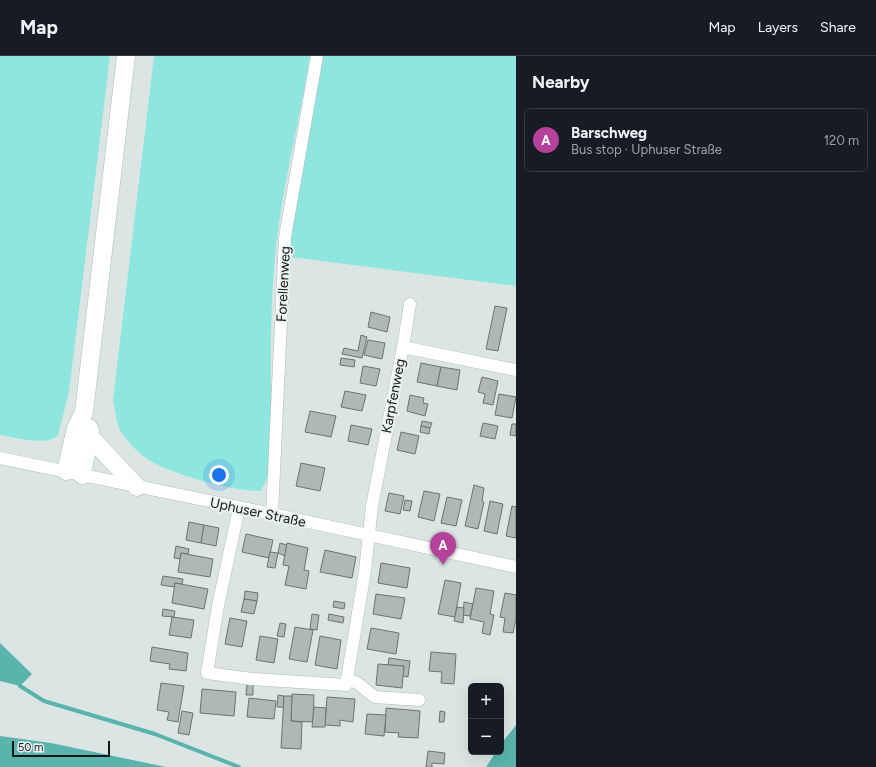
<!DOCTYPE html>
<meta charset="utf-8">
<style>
:root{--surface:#171b24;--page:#242831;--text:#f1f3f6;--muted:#9ea1a6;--line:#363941;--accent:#b6419a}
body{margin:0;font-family:Figtree,sans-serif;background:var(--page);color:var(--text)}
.controls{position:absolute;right:12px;bottom:12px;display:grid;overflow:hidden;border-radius:6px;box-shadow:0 4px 16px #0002}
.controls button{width:36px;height:36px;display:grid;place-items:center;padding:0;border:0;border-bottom:1px solid var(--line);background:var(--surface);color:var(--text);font:20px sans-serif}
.scale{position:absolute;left:12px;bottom:10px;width:98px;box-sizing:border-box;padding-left:4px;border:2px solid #151818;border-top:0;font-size:11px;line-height:14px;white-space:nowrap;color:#151818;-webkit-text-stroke:3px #e8f3f2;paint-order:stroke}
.you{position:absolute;left:219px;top:419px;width:14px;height:14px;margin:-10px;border:3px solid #fff;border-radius:50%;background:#1a73e8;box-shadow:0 0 0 6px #1a73e833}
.badge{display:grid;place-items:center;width:26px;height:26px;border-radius:50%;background:var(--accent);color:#fff;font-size:13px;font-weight:700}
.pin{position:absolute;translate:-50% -33px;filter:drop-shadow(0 1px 2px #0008)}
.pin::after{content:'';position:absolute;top:21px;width:14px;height:12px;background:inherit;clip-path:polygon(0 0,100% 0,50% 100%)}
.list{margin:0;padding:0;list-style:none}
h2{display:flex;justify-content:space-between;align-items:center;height:52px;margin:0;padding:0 16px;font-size:17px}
h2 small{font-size:13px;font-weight:400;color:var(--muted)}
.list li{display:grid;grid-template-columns:26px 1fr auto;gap:12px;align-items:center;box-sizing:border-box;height:64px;margin:0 8px 8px;padding:0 8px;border:1px solid var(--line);border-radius:6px}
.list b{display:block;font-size:15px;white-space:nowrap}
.list p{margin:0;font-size:13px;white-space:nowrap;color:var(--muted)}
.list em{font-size:13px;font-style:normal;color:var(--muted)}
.map{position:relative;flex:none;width:516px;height:711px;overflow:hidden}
header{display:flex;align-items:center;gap:24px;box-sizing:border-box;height:56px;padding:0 20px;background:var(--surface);border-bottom:1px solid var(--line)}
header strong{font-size:19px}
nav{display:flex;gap:22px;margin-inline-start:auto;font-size:14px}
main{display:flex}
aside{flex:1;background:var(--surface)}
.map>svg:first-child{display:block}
</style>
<header>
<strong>Map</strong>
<nav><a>Map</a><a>Layers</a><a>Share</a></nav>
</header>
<main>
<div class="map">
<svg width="516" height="711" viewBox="0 0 516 711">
<rect width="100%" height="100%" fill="#dbe6e4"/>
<!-- green -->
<g fill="#8fe6de">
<path d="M0,0H110L69,336L58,379C48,391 14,381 0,379Z"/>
<path d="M154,0H310C300,64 283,126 276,191C268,264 272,340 271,414L261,435C231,435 179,420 152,406C140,399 127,386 120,374C116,365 115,353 113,344Z"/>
<path d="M317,0H516V230L283,200Z"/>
</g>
<!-- water -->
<g fill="#5ab4ad">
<path d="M0,587L32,618L20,630L0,625Z"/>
<path d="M516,669V711H486L496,696H501V688Z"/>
<path d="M0,680L51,687L166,711H0Z"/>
</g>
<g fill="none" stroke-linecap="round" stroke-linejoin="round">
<!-- stream -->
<path stroke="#5ab4ad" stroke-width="4" d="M20,630L44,645L155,678L239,711"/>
</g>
<!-- building -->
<g fill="#aeb8b6" stroke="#6b7473">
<path d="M495,250L507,252L498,295L486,293Z"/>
<path d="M371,256L390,261L387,276L368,271Z"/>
<path d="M361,279L367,281L362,302L342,298L344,292L358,295Z"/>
<path d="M368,284L385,287L382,303L364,299Z"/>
<path d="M341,302L355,304L354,311L340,309Z"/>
<path d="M421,307L441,311L437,330L417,326Z"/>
<path d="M363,310L380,313L376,330L360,327Z"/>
<path d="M441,311L460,314L457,334L437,330Z"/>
<path d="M482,321L498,325L493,349L483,347L485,338L478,336Z"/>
<path d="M345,335L366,339L362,355L341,351Z"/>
<path d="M499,338L516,341L512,362L495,359Z"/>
<path d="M410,339L424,342L423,347L428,348L425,360L407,355Z"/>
<path d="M310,355L336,360L331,381L305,376Z"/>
<path d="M422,365L432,367L430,372L421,370Z"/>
<path d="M483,367L498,370L495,383L480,380Z"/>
<path d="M512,368H516V380L510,379Z"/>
<path d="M351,369L372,373L368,389L348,385Z"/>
<path d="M421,370L430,372L429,378L420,376Z"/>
<path d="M401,376L419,380L415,398L397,394Z"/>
<path d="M301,407L325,412L320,435L296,430Z"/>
<path d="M474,429L484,432L482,445L484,446L478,473L465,470Z"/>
<path d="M424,435L440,438L434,465L418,461Z"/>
<path d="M389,437L404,440L400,458L385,455Z"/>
<path d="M447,441L462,444L456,470L441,467Z"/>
<path d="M405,444L412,445L410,455L403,454Z"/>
<path d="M490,445L503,448L497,478L484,475Z"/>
<path d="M512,450L516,451V482L506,480Z"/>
<path d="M189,466L204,469L201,487L186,484Z"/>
<path d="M204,469L219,472L216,490L201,487Z"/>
<path d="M246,478L273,484L269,502L242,496Z"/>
<path d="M280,487L287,489L285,500L278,497Z"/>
<path d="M287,487L308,492L304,514L309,515L306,533L285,529L289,510L283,509Z"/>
<path d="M176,490L189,493L188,498L181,497L180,503L174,502Z"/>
<path d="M325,494L356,501L352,522L320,516Z"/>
<path d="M270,496L278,497L275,512L267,511Z"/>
<path d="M181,497L213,503L210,521L178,516Z"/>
<path d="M381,507L410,512L407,532L378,527Z"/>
<path d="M163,520L183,523L182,528L175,527V531L161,529Z"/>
<path d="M445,524L461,527L455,561L438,558Z"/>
<path d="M175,527L208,533L204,553L172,547Z"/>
<path d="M476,532L494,535L490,558L494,559L490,579L482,577L484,566L470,563Z"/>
<path d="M245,535L258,537L257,545L244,543Z"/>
<path d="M505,537L516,539V563L513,577L503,576L505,562L500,561Z"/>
<path d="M376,538L405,542L401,563L373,558Z"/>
<path d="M244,543L257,545L254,558L241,556Z"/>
<path d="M334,545L345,547L344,553L333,551Z"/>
<path d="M464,546L473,548L470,560L463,559Z"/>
<path d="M457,551L464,552L463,567L454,565Z"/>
<path d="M163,553L175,555L174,561L162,560Z"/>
<path d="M312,558L319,559L317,574L310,573Z"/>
<path d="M329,558L344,561L343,567L328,564Z"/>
<path d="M172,561L194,564L191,582L169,579Z"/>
<path d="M230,562L247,565L242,591L225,588Z"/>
<path d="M280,567L286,568L284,581L277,580Z"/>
<path d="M295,571L313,574L307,606L289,603Z"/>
<path d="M371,572L399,577L396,598L367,593Z"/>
<path d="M260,580L278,583L274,607L256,604Z"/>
<path d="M320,580L341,584L337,613L315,609Z"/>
<path d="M152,591L188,597L186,615L169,613L170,608L150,605Z"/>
<path d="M431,596L456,598L454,628L441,627L442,616L429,615Z"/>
<path d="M389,602L410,605L408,621L403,620L404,610L388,609Z"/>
<path d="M378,608L404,610L402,632L376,629Z"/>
<path d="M161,627L184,630L178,666L167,664L169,656L157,654Z"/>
<path d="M247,628H253V639H246Z"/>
<path d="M202,633L236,636L234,660L200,657Z"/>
<path d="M292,638L314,639L313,666L291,665Z"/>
<path d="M278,639L284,640V651H277Z"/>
<path d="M284,640H292L291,665L302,666L301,693L281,692Z"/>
<path d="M327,641L355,643L353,666L340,664V670L325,669Z"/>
<path d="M249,642L276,645L274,663L247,661Z"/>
<path d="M314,651L326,652L325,671H312Z"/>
<path d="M386,652L420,655L418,682L398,681L399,677L385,676Z"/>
<path d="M182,655L193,657L189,679L178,677Z"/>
<path d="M440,655L445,656L444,666H439Z"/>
<path d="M367,658L386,659L384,680L365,678Z"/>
<path d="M428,695L445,697L444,708L432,707V711H426Z"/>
</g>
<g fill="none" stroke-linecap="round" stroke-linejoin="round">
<!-- minor casing -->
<g stroke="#b0bab9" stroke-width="13">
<g id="minor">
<path d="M403,291L410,248"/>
<path d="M0,402L272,458L516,511"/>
<path d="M239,452L218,550L207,617L252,623L346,629L365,515L372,450L403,291L516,314"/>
<path d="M272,458L285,181L317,0"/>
<path d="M347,623L357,627L375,641L419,644"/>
</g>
</g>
<!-- highway casing -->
<g stroke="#b0bab9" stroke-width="19">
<g id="highway">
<path d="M89,380L137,431"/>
<path d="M66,415L76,372L84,356L126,0"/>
<path d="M82,419L90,375L89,372"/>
</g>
</g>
<!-- minor -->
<use href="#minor" stroke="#fff" stroke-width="12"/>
<!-- highway -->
<use href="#highway" stroke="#fff" stroke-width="18"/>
</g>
<g text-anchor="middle" stroke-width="4" stroke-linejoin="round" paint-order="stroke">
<!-- street labels -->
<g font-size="14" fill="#151818" stroke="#e8f3f2">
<text transform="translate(283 228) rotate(-87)" y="5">Forellenweg</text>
<text transform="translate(393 340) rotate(-79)" y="5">Karpfenweg</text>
<text transform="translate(258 456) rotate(12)" y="5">Uphuser Straße</text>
</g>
</g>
</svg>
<div class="controls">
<button>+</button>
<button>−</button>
</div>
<div class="scale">50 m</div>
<div class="you"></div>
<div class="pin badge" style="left:443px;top:509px">A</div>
</div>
<aside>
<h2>Nearby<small></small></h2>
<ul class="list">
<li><span class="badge">A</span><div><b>Barschweg</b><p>Bus stop · Uphuser Straße</p></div><em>120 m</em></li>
</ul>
</aside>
</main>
